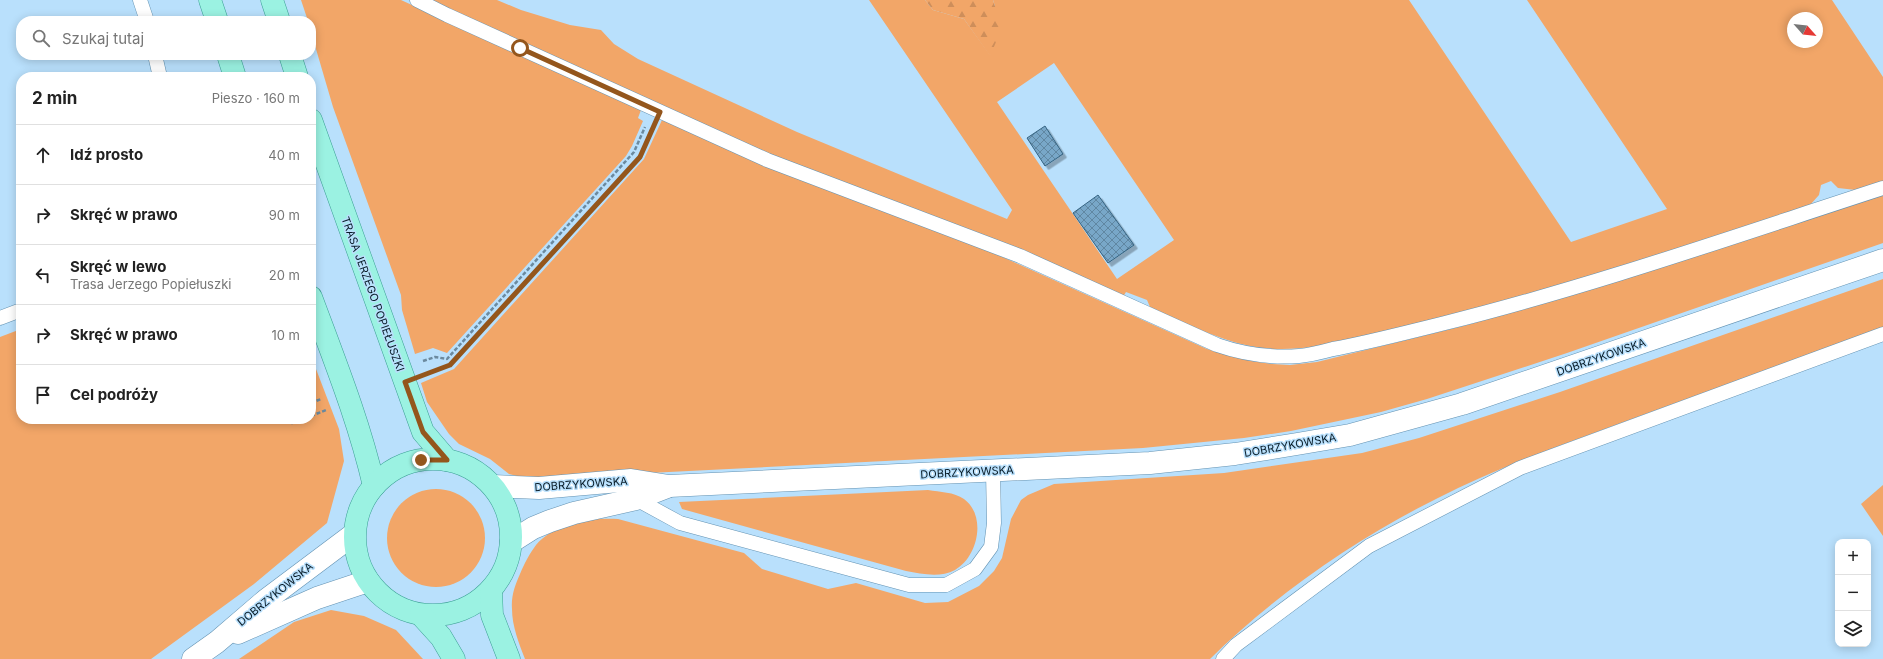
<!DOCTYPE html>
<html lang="pl">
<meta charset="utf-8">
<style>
:root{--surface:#fff;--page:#f6f6f6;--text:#222;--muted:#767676;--line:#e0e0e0}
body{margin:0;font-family:Inter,sans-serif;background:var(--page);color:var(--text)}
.controls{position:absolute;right:12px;bottom:12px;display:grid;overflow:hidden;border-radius:8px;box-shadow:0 2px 10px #0003}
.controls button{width:36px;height:36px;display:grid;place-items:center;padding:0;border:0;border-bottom:1px solid var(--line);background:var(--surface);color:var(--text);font:20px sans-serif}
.compass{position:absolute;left:1787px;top:12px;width:36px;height:36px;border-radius:50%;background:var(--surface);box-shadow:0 2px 10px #0003;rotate:117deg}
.stop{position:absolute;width:12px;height:12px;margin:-9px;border:3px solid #94561c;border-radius:50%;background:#fff}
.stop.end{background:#94561c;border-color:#fff;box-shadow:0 1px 4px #0008}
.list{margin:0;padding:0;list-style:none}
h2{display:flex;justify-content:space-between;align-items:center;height:52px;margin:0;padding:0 16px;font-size:17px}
h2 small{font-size:13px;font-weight:400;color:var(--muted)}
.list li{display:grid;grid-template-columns:26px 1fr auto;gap:12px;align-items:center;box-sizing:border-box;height:60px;padding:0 16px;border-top:1px solid var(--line)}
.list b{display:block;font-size:15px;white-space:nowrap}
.list p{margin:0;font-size:13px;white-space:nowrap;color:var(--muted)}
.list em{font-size:13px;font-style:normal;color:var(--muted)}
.icon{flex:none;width:22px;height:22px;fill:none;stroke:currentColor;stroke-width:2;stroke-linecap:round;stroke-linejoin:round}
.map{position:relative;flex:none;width:1883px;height:659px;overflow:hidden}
.search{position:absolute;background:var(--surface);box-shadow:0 2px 10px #0003;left:16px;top:16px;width:300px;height:44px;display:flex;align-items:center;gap:10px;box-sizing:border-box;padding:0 14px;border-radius:16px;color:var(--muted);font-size:15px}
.panel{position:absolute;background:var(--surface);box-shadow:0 2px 10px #0003;left:16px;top:72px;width:300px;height:352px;border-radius:16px}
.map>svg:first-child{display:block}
</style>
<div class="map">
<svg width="1883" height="659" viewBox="0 0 1883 659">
<defs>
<pattern id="forest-firs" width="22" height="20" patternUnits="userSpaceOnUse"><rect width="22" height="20" fill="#f2a668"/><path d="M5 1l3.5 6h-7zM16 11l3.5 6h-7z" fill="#ce8e5a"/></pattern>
<pattern id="building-cross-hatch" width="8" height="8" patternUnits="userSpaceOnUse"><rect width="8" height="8" fill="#78a7c8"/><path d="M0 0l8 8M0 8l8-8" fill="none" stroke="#6087a2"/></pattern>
<filter id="shadow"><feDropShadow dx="3.5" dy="3.5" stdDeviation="0" flood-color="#0004"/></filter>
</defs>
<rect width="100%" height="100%" fill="#b9e0fc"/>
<!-- green -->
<g fill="#f2a668" fill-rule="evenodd">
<path d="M301,0H401L641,110L638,118L643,121L632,146L626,156L447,353L433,348L415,354L402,310L401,295L333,107L311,32V21H308Z"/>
<path d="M429,0H497L521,10L570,25L601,30L614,44L638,59L797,132L1007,219L1012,210L869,0H925L933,10L964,19L990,55L995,6L993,0H1409L1571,242L1667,209L1527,0H1832L1883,77V181L1856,190L1838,188L1831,181L1821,185L1819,195L1810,205C1681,248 1552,291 1419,323C1373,334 1325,350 1277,349C1232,348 1190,325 1150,307L1147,300L1126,292L1123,297L1015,247L779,158ZM1793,18H1817V42H1793ZM1054,63L1174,240L1117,279L997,102Z"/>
<path d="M662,120L780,172L967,241L1207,349L1251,361L1272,364L1290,365L1317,362L1467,325L1618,281L1883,195V243L1567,353L1427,399L1381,412L1291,431L1244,438L1143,448L529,479L509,474L490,459L459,444L449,434L427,402L421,383L454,369L644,159Z"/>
<path d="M1883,279V327C1806,355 1728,384 1651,412C1578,439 1505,464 1436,499C1355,539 1274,596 1210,659H525C519,644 512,626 512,609C511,596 515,585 520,574C524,564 530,553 536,545C554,523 592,517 618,519L744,553L762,569L828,589L856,583L925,603L948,602L979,586L994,571L1002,558L1011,519L1021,500L1028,495L1054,484L1224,473L1362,453L1419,438L1560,392Z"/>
<path d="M21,329V419H311V356L339,429L344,461L327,523L254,584L151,659H0V337Z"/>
<path d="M1883,485V536L1861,504Z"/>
<circle cx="436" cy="538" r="49"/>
<path d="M928,490C940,492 954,492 964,499C987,516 978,557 955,570C940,578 922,574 906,571L682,509L679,502Z"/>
<path d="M331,610L364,616L396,630L423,659H239L294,622Z"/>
</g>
<!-- forest -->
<path fill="url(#forest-firs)" d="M925,0H993L1002,28L990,56L964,19L933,10Z"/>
<!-- building -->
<g fill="url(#building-cross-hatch)" stroke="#356381" filter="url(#shadow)">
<path d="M1045,126L1063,154L1045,166L1027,138Z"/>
<path d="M1098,195L1134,245L1108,263L1073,213Z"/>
</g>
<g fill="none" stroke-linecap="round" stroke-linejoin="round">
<!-- service casing -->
<g stroke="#6392b2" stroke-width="15">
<g id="service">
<path d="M140,0L147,21"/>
<path d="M417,0L447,15L767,160L1020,256L1217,345C1243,354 1271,358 1299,356C1310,355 1322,352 1333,349C1371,342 1408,332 1445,323C1593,286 1738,235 1883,188"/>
<path d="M155,55L160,77"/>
<path d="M0,318L21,310"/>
<path d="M636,499L680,523L909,585H946L975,569L991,547L994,523L993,471"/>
<path d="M1223,659L1236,645L1369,546L1520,468L1883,334"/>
</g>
</g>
<!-- secondary casing -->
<g stroke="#6392b2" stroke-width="23">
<g id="secondary">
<path d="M493,486L539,488L631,480L669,486L1150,463L1235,454L1297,444L1350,435L1462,404L1883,260"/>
<path d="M511,542L533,528L550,521L574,513L636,499L667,487"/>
<path d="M238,633L317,598L368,581"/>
<path d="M193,659L217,642L266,600L354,534"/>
</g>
</g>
<!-- primary casing -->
<g stroke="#3ca094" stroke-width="23">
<g id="primary">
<path d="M210,0L217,21"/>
<path d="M272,0L279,21"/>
<path d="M228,55L235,77"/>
<path d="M290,55L297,77"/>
<path d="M311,120L423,432L447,460"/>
<path d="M311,297C334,359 359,421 374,486"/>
<circle cx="433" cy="537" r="78"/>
<path d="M491,591L492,615L509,659"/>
<path d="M421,615L441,637L454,659"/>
</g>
</g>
<!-- path -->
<g stroke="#6b8a9f" stroke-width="2.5" stroke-dasharray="4 2" stroke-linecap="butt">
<path d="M423,361L435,357L447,359L634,152L645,127"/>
<path d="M429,373L450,365L640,157L651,130"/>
<path d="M311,403L321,399"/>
<path d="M311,416L326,410"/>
<path d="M271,419L292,423L302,419"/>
</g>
<!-- service -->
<use href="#service" stroke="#fff" stroke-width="14"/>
<!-- secondary -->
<use href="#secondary" stroke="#fff" stroke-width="22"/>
<!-- primary -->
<use href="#primary" stroke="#9bf2e2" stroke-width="22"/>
</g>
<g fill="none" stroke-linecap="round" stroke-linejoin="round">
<!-- route -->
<path stroke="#94561c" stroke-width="5" d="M421,460H447L423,432L405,382L450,365L640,157L660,112L520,48"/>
</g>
<g text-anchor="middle" stroke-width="3" stroke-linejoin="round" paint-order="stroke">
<!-- street labels -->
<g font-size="11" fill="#061925" stroke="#b9e0fc">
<text transform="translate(373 294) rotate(70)" y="4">TRASA JERZEGO POPIEŁUSZKI</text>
<text transform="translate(1601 357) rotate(-19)" y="4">DOBRZYKOWSKA</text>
<text transform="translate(1290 445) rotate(-10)" y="4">DOBRZYKOWSKA</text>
<text transform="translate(967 472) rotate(-3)" y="4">DOBRZYKOWSKA</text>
<text transform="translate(581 484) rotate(-4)" y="4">DOBRZYKOWSKA</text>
<text transform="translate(275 594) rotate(-39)" y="4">DOBRZYKOWSKA</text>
</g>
</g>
</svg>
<div class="controls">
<button>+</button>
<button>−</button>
<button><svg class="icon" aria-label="layers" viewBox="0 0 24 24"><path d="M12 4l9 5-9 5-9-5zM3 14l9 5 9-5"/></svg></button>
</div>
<svg class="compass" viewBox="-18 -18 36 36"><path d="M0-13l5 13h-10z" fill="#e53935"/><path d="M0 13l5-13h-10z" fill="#767676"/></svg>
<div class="stop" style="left:520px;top:48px"></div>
<div class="stop end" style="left:421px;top:460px"></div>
<div class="search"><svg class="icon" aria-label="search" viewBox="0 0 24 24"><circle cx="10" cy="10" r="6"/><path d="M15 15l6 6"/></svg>Szukaj tutaj</div>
<section class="panel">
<h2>2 min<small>Pieszo · 160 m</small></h2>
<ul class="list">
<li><svg class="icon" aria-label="ahead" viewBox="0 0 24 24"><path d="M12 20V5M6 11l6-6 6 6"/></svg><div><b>Idź prosto</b></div><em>40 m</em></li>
<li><svg class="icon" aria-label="right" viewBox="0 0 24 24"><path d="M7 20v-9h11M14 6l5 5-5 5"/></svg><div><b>Skręć w prawo</b></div><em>90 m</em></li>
<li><svg class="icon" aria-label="left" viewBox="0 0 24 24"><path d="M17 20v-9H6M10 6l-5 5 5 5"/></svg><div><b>Skręć w lewo</b><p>Trasa Jerzego Popiełuszki</p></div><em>20 m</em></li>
<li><svg class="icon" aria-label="right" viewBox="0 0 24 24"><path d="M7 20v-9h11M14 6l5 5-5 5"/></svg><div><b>Skręć w prawo</b></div><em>10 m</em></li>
<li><svg class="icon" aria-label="arrive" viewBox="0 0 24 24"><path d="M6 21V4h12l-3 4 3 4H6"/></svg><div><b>Cel podróży</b></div></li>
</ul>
</section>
</div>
